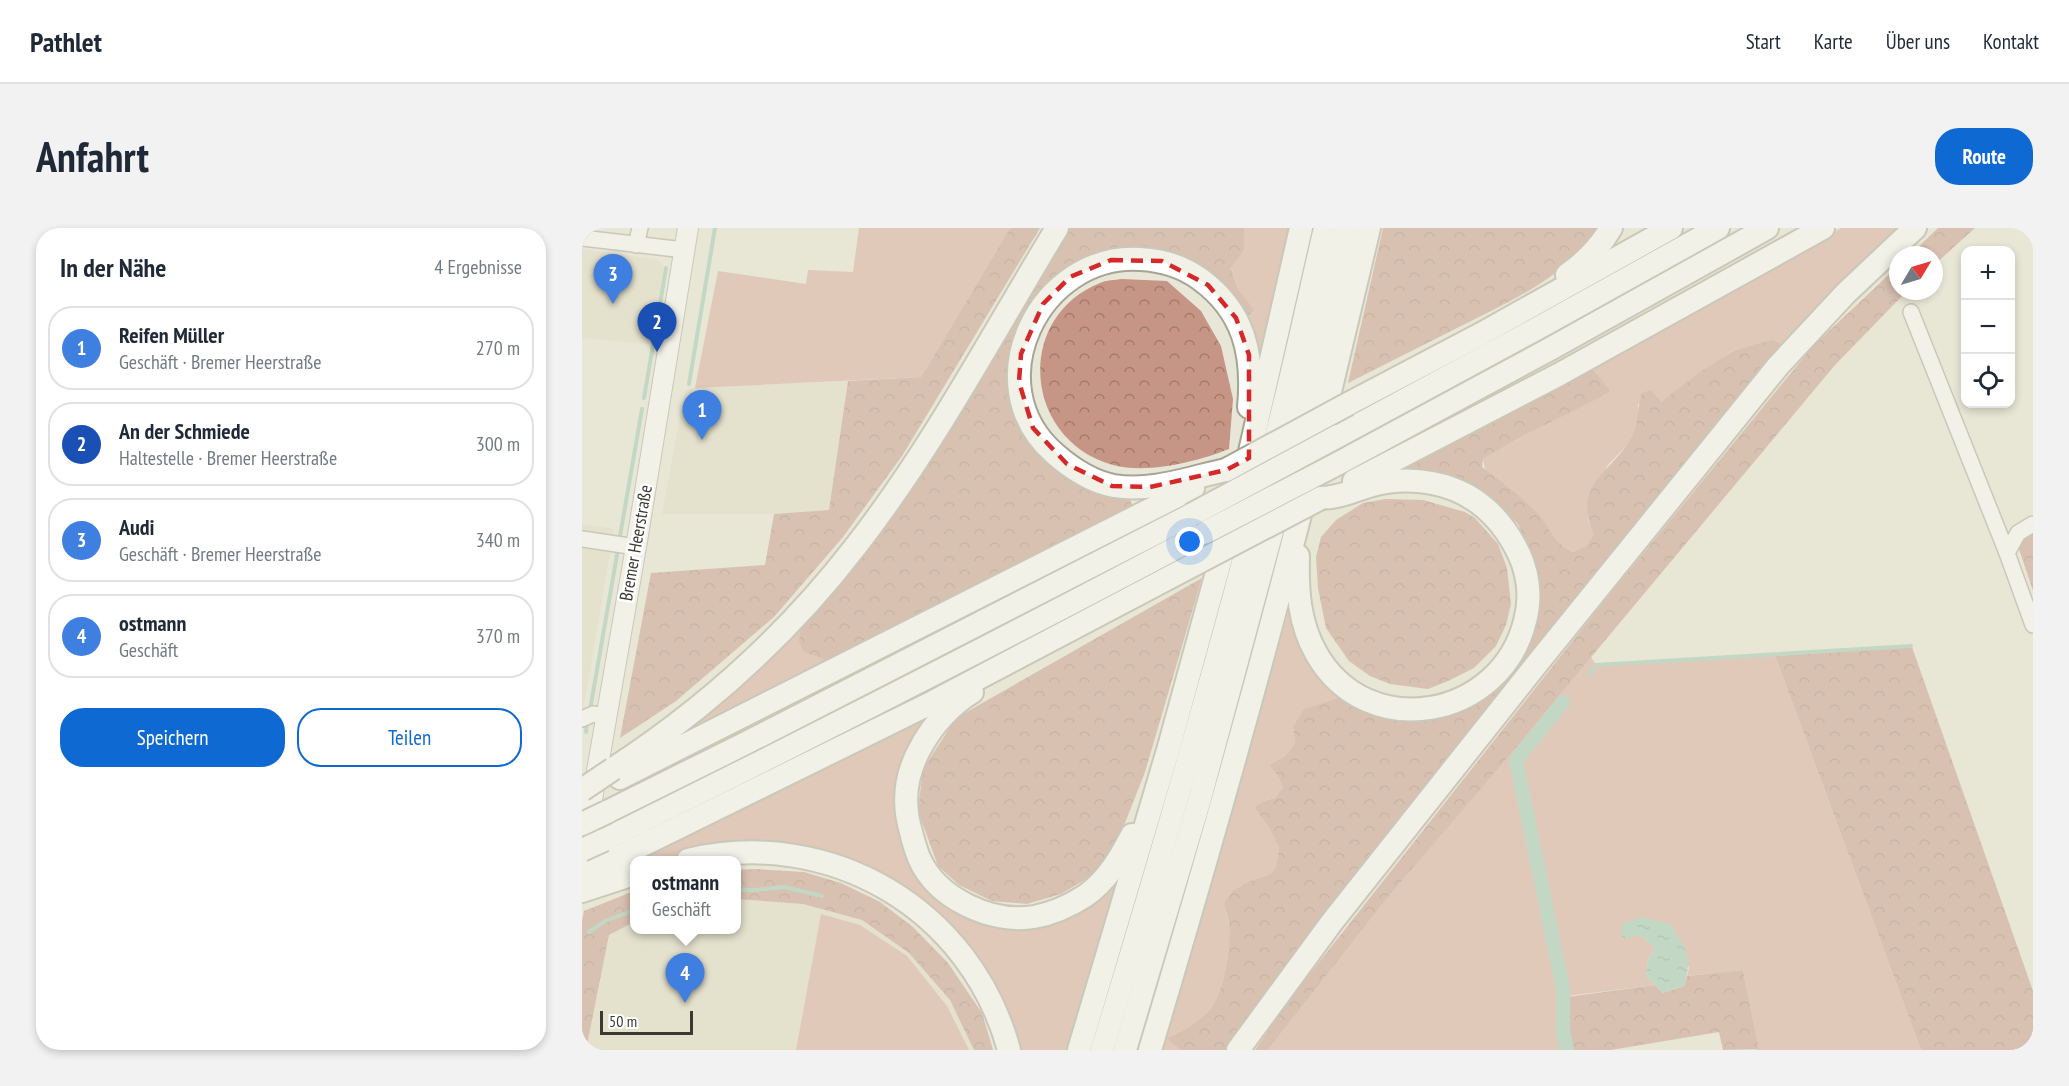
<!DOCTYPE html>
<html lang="de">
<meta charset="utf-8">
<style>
:root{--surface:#fff;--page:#f2f2f3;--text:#1f2937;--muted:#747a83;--line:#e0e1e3;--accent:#0f69d2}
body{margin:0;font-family:"PT Sans Narrow",sans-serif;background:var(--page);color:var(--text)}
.controls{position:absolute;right:18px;top:18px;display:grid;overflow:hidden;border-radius:12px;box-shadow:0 3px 9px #0003}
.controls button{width:54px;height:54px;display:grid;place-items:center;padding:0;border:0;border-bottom:2px solid var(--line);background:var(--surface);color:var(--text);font:30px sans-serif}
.compass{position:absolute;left:1307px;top:18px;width:54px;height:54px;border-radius:50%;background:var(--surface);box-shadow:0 3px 9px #0003;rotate:52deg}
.scale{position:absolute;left:18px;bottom:15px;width:93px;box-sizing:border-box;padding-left:6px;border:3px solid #3a3933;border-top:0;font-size:16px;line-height:21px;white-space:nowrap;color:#3a3933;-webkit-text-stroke:4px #fff;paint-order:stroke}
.you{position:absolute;left:608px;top:314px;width:21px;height:21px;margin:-15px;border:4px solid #fff;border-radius:50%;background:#1a73e8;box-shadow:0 0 0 9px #1a73e833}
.badge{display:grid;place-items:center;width:39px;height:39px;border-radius:50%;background:var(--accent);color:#fff;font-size:20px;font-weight:700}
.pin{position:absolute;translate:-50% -50px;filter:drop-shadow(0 2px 3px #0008)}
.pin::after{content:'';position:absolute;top:32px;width:21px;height:18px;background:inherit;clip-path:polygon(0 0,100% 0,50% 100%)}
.popup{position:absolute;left:48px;top:628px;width:111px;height:78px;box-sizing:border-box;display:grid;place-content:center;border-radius:12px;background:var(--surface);filter:drop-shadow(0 2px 4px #0005);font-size:20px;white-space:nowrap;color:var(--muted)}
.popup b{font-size:22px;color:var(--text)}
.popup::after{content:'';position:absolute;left:50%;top:100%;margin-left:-12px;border:12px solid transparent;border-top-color:var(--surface)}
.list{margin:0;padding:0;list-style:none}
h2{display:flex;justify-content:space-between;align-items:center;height:78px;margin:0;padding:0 24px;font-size:26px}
h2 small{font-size:20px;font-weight:400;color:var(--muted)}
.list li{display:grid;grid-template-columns:39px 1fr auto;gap:18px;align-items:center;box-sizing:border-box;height:84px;margin:0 12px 12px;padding:0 12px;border:2px solid var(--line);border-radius:24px}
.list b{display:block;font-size:22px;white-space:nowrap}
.list p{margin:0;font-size:20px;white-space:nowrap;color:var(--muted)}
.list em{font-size:20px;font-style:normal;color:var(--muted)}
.actions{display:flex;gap:12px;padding:18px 24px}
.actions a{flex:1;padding:14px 0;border:2px solid var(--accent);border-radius:24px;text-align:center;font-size:21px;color:var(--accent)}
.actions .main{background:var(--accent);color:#fff}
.icon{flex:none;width:33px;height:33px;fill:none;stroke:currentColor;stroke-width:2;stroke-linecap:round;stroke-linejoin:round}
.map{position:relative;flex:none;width:1451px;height:822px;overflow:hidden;border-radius:24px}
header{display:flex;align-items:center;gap:36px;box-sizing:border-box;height:84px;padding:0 30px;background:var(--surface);border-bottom:2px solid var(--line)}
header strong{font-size:28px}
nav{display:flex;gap:33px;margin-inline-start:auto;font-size:21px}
.intro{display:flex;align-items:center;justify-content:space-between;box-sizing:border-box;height:144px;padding:0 36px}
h1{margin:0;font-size:42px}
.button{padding:15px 27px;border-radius:24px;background:var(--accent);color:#fff;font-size:21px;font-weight:700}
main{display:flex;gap:36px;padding:0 36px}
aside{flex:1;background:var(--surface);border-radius:24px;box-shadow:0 3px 9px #0003}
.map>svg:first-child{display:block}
</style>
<header>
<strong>Pathlet</strong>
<nav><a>Start</a><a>Karte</a><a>Über uns</a><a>Kontakt</a></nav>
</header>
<div class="intro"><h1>Anfahrt</h1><a class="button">Route</a></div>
<main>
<aside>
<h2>In der Nähe<small>4 Ergebnisse</small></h2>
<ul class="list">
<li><span class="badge" style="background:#3f7fe0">1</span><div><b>Reifen Müller</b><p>Geschäft · Bremer Heerstraße</p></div><em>270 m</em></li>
<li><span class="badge" style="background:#1a4fb4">2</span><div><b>An der Schmiede</b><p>Haltestelle · Bremer Heerstraße</p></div><em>300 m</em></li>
<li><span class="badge" style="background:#3f7fe0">3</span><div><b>Audi</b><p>Geschäft · Bremer Heerstraße</p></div><em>340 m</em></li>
<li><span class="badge" style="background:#3f7fe0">4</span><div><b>ostmann</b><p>Geschäft</p></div><em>370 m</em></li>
</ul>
<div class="actions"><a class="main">Speichern</a><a>Teilen</a></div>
</aside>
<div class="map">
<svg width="1451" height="822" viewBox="0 0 1451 822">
<defs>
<pattern id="forest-crowns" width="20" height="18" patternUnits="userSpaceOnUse" patternTransform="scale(1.5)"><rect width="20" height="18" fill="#c69586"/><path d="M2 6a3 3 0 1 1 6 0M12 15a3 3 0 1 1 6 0" fill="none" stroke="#a27b6e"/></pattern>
<pattern id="water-ripples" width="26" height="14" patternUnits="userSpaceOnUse" patternTransform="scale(1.5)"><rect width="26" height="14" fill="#96c8af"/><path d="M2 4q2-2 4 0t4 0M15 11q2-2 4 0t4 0" fill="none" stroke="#7ba38f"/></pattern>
</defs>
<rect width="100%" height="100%" fill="#e8e6d6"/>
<!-- built -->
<g fill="#dfdcc4">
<path d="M0,21L74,31L82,37L68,116L0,110Z"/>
<path d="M266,153L247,283L192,286H80L103,163L113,160Z"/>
<path d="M0,296L32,301L0,488Z"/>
<path d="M154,671L221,676L280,692L327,725L368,772L392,822H387L365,778L239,687L214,822H4L27,707L52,694V702H154Z"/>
</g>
<!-- green -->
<g fill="#d7a697">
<path d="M277,0H428L339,149L113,160L136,43L224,56L226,42L271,44Z"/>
<path d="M662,0H709L686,103L676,135L661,86L671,82L656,61L649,39L662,22Z"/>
<path d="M1259,0H1324L1204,118H1170L1152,122L1079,174L1056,176L1057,195L1048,214L1025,238L1006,292L1013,306L1006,318L991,324C976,318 974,310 964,299C944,279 925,258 903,241L901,231L917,221L1029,163L1009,139Z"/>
<path d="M709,374L766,467L711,499L713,515L703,528L687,537L696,548L701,559L693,570L681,573L672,579L688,601L697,620L694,639L688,646L668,653L642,676C644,684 646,692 647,699C649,721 642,764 628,781C617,793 601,804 586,810L598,822H581Z"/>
<path d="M219,395L251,434L70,524Z"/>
<path d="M1193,428L1339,822H1171L1177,821L1161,742L1105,748L1107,740L1089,697L1041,710L1058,707L1073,720L1066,732L1064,748L1073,757L977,769L976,802L980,822H686L807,668L1009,429L1014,437Z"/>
<path d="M348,489L327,524L333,634L428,697L541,641L489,822H433L416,772L295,646L117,625L86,632H57Z"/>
<path d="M239,686L278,697L325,728L365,778L387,822H214Z"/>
</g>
<!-- forest -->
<g fill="url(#forest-crowns)">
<path d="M428,0H458L320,228L261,309L192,389L94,473L38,510L69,345L183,337L192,286L247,282L266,153L339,149Z"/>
<path d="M485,0H662V22L649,40L656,61L672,82L667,87L661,86L547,22L442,92L444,204L546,267L552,281L251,434L222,424L217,414L219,395Z"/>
<path d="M801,0H1016C985,49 927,74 877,99C840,118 803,136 766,155Z"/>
<path d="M1356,0H1393L1352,37V27H1328Z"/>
<path d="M1316,38V63H1325L1253,137L930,524L807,668L686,822H673L708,771L1023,372L1231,118Z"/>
<path d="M540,51L585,53L619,83L639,118L651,171L647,221C614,234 566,246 531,237C442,213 431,90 518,55C524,52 533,52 540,51Z"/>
<path d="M1190,112L1204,118L647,822H598L585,810C601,804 616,794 628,781C642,764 649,721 647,699C647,692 644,684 642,676L651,663L668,653L688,646L694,639L697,620L688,601L672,579L681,573L693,570L701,559L696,548L687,537L703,528L713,515L711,499L722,481L766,467L867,485L956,387V343L936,296L902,263L865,250L819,243L1009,139L1029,163C987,187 942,205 901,231L900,239C919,253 940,269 956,286C969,301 972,316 991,324L1005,318L1012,306C991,258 1024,248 1047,214C1058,198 1054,182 1060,165L1069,162L1079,174L1118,144L1153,122Z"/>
<path d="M804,271L841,272L883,284L893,290L916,316L925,340L929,376L924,397L914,418L892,440L866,453L846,461L808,456L788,448L767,433L744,400L736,360L734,329L739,309L754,292L781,275Z"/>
<path d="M1451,303V363L1437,321L1441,307Z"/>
<path d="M620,350L563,544L534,618L511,647L479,666L445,676L410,673L377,657L356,638L336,583L341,541L374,490Z"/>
<path d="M1330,419L1451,763V822H1339L1193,428Z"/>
<path d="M173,641L222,644L259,655L298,674L331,699L366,735L400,785L411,822H392L368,772L327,725L280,692L221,676L154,671V642Z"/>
<path d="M52,663V694L27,707L4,822H0V693L2,683Z"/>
<path d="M1161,742L1177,821L1141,822L1137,804L1029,822H989L985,769L1073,757L1081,765L1102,758L1105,748Z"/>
</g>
<!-- water -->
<path fill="url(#water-ripples)" d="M1059,689L1088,696C1105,722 1111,727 1102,758L1081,765L1064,748L1066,732L1073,720L1058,707L1040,711V696Z"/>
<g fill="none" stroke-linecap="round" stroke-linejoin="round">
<!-- stream -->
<g stroke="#96c8af" stroke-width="4">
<path d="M107,156L133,0"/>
<path d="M62,170L84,40"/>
<path d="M37,314L60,181"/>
<path d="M1008,446L1014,437L1329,418"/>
<path d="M8,482L36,321"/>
<path d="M4,504L5,494"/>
<path d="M154,662H172L202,659L240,668"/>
<path d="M7,704L23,693L52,682"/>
</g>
<!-- canal -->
<path stroke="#96c8af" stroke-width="14" d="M981,474L934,532L981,761V803L985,822"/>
<!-- minor casing -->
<g stroke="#a6a494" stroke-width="18">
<g id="minor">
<path d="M0,10L102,22"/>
<path d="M54,17L58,0"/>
<path d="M1329,84L1425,325"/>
<path d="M1451,296L1436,305L1425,325L1451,397"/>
<path d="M0,311L54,319"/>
<path d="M0,491L11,486L24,488"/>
</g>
</g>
<!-- major casing -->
<g stroke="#a6a494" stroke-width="22">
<path id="major" d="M0,629L54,319L106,0"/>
</g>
<!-- highway casing -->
<g stroke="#a6a494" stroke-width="26">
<g id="highway">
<path d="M985,47C1003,34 1018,19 1029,0"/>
<path d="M766,176L899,106L1089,0"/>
<path d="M756,208L956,100L1136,0"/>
<path d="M731,235L787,0"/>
<path d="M755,236L968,121L1185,0"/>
<path d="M644,242C606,250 571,264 532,258C511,254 489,240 473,226C393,157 457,25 558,31C579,32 600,38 618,51C662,83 672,126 667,179"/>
<path d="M704,249L735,132L765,0"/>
<path d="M772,253L976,147L1241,0"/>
<path d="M716,328C715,362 717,395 734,425C785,516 919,491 943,393C950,368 946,341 933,318C915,285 888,262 850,255C829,251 807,252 787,258C771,263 756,270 739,270"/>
<path d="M390,464C370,476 351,497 340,517C324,544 320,574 329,604C331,613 334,622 337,630C355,671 410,696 452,689C469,686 489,677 503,668C525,653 538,630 550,607"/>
<path d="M31,541C123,481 207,405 274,318C351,219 410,107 475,0"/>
<path d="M38,550L611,260"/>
<path d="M25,584L162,516L609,287"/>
<path d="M22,612C224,512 425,410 624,304"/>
<path d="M106,632C248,598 389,681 427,822"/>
<path d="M0,647L351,474L613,336"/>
<path d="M0,663L52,646"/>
<path d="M497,822L587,519L667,228L719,0"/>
<path d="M520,822C585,610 647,396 701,181C716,121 729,60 743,0"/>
<path d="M543,822L617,574L696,281"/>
<path d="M568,822C623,638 676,453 723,267"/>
<path d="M656,822L750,694L954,437L1196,138L1264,65L1333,0"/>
</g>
</g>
<!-- minor -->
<use href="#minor" stroke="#fff" stroke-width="15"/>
<!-- major -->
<use href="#major" stroke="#fff" stroke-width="20"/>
<!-- highway -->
<use href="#highway" stroke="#fff" stroke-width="22"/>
<!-- highway-bridge casing -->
<g stroke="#a6a494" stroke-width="26" stroke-linecap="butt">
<g id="highway-bridge">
<path d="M644,242L766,176"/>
<path d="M609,287L756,208"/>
<path d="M624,304L755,236"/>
<path d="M613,336L739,270"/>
<path d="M0,562L31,541"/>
<path d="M0,596L25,584"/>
<path d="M0,622L22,612"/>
</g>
</g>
<!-- highway-bridge -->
<use href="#highway-bridge" stroke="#fff" stroke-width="22"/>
</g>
<!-- marked area -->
<path d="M0 0H1451V822H0ZM529,32L580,33L626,57L654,90L667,127V230L644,242L568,259L530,258L485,236L451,200L437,154L439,126L461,76L488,49Z" fill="#e8e6d6" fill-opacity=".55" fill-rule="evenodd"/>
<path fill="none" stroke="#d62828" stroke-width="4.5" stroke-dasharray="12 8" stroke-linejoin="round" d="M529,32L580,33L626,57L654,90L667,127V230L644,242L568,259L530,258L485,236L451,200L437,154L439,126L461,76L488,49Z"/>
<g text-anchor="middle" stroke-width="5" stroke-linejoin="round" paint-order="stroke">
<!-- street labels -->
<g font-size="18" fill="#3a3933" stroke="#fff">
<text transform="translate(54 315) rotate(-80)" y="6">Bremer Heerstraße</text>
</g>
</g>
</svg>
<div class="controls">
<button>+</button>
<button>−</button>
<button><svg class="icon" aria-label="locate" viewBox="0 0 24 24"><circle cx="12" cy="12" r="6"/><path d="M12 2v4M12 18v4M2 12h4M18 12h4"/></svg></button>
</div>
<svg class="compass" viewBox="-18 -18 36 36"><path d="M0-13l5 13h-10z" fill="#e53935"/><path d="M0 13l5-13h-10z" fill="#747a83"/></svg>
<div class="scale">50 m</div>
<div class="you"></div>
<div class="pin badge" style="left:120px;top:212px;background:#3f7fe0">1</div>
<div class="pin badge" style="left:75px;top:124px;background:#1a4fb4">2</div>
<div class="pin badge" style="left:31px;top:76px;background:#3f7fe0">3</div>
<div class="pin badge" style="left:103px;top:775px;background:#3f7fe0">4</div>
<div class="popup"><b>ostmann</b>Geschäft</div>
</div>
</main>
